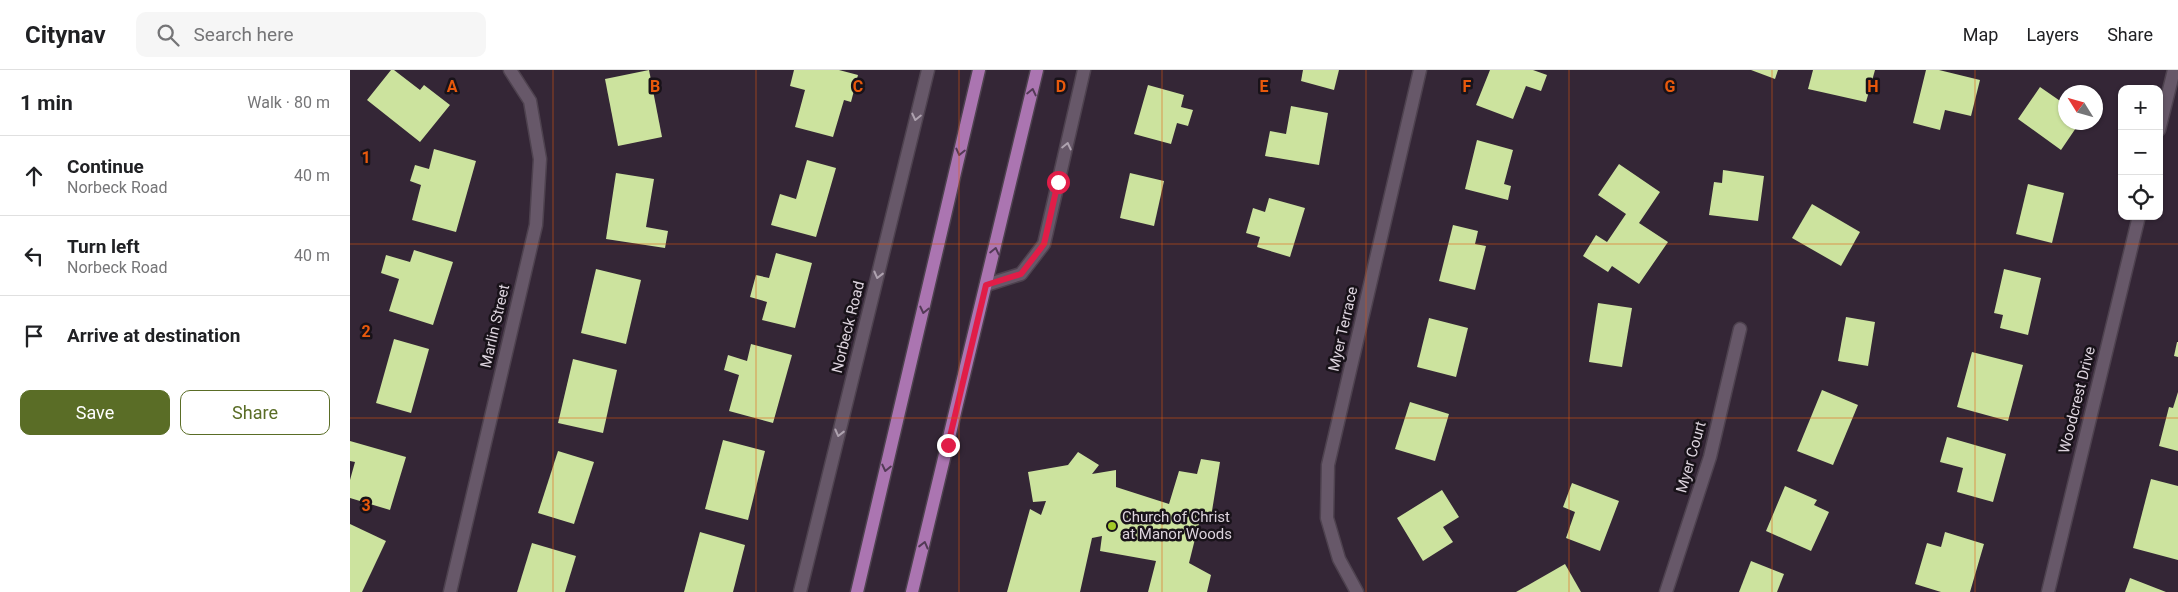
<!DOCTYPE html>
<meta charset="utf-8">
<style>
:root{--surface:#fff;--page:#f6f6f6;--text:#202124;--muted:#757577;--line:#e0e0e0;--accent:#5a6d26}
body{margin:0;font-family:Roboto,sans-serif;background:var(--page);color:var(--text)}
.controls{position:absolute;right:15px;top:15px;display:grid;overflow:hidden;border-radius:10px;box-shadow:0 1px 4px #0004}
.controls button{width:45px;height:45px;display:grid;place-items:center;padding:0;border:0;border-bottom:1px solid var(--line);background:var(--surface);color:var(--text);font:25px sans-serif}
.compass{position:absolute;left:1708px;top:15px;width:45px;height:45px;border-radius:50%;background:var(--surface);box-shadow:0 1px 4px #0004;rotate:307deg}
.stop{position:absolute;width:15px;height:15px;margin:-11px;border:4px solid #e11d48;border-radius:50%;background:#fff}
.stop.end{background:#e11d48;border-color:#fff;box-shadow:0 1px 5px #0008}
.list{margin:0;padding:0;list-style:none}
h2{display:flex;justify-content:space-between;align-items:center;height:65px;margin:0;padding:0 20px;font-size:21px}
h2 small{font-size:16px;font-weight:400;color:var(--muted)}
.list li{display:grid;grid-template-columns:32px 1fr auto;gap:15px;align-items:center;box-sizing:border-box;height:80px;padding:0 20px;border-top:1px solid var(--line)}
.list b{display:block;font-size:19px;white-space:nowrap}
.list p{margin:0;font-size:16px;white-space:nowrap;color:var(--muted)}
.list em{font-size:16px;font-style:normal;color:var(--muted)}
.actions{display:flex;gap:10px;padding:15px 20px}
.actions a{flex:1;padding:11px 0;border:1px solid var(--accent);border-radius:10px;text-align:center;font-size:18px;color:var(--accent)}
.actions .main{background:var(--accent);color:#fff}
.icon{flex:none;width:28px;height:28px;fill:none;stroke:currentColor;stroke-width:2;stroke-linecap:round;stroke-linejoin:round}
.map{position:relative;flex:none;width:1828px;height:522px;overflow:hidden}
header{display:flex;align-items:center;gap:30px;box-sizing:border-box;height:70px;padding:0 25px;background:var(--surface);border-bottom:1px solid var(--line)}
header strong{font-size:24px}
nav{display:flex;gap:28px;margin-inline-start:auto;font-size:18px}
.search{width:350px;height:45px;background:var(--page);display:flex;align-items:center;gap:12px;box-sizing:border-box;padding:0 18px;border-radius:10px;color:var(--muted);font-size:19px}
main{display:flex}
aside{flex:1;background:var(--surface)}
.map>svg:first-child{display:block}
</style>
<header>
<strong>Citynav</strong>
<div class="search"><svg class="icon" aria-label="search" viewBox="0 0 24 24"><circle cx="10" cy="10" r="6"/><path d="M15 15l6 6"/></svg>Search here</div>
<nav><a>Map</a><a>Layers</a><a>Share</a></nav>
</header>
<main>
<aside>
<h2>1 min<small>Walk · 80 m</small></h2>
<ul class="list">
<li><svg class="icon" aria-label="ahead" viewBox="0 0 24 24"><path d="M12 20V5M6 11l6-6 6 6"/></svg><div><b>Continue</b><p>Norbeck Road</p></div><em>40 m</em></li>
<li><svg class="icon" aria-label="left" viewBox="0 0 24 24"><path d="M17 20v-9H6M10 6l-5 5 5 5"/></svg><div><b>Turn left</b><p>Norbeck Road</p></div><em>40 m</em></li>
<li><svg class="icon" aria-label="arrive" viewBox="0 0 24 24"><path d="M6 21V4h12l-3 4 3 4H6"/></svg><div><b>Arrive at destination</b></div></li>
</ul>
<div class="actions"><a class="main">Save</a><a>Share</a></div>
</aside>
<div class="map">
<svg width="1828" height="522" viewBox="0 0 1828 522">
<rect width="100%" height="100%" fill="#342636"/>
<!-- building -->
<g fill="#cce39e">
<path d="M41,0H44L70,20L74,15L100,35L70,72L17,30Z"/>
<path d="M299,0L312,67L268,76L255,9Z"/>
<path d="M444,0H489L508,5L501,32L494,30L483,67L445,57L455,20L440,16Z"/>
<path d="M953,0H989L984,20L951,11Z"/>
<path d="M1140,0H1183L1197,5L1191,21L1176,16L1163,49L1126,35Z"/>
<path d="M1401,0H1428L1425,9Z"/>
<path d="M1463,0H1525L1516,32L1458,19Z"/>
<path d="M1576,0H1589L1630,10L1621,46L1595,40L1590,60L1563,53Z"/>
<path d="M798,15L834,25L831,37L843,40L838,56L827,53L821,74L784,64Z"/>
<path d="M1690,17L1716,35V52H1730L1711,80L1668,49Z"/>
<path d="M941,36L978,43L969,95L915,86L920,61L936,64Z"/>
<path d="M1127,70L1163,80L1154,114L1161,116L1158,130L1115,119Z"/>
<path d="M84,79L126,91L106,162L62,150L71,115L60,111L65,95L79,99Z"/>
<path d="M457,90L486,98L466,167L421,155L430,124L446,129Z"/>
<path d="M1269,94L1310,122L1289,153L1318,172L1289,214L1262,196L1258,202L1233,186L1246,165L1257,172L1276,144L1248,125Z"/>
<path d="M1373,100L1414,106L1408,151L1359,145L1364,112L1372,113Z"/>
<path d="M266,103L304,109L296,157L318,161L315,178L256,169Z"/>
<path d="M780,103L814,111L804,156L770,148Z"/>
<path d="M1678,114L1714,123L1702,173L1666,164Z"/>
<path d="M919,128L955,138L940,187L907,177L910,167L896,163L903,138L915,142Z"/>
<path d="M1462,134L1510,162L1491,196L1442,168Z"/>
<path d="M1103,155L1128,161L1125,174L1136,176L1125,220L1089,211Z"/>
<path d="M64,180L103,192L83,255L39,241L49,209L31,203L36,185L60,192Z"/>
<path d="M426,183L462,193L445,258L412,250L417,232L400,227L406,205L419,208Z"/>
<path d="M246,199L291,210L276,274L231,263Z"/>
<path d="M1654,199L1691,208L1678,265L1650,258L1653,245L1644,243Z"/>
<path d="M1248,233L1282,238L1272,297L1239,292Z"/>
<path d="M1496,247L1525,252L1518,296L1488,291Z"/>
<path d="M1079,248L1118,258L1106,307L1067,297Z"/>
<path d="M44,269L79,279L61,343L26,333Z"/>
<path d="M1827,272H1828V287L1824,286Z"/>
<path d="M401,274L442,285L423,353L379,341L389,305L374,300L378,285L397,291Z"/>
<path d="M1622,282L1673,295L1658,351L1607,337Z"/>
<path d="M223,289L267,300L253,363L208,353Z"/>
<path d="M1472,320L1508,335L1483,395L1447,381Z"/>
<path d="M1828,322V381L1809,376L1819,337L1823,338Z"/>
<path d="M1060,332L1099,344L1085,391L1045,379Z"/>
<path d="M1597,367L1656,384L1643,432L1607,422L1613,398L1590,392Z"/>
<path d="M373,370L415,381L398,450L355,439Z"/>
<path d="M0,371L56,387L40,440L0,428V410L5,392L0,391Z"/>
<path d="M208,381L244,392L224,454L188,443Z"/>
<path d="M728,382L749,395L742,404L766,400V417L819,434L829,401L847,404L851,389L870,392L861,447L851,445L839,493L861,505L857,522H798L806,491L750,481L752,466L742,468L730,522H657L680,439L691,445L696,431L683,432L678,402L718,395Z"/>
<path d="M1801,409L1828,416V490L1783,478Z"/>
<path d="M1222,413L1269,431L1250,481L1216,468L1225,442L1213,437Z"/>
<path d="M1435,416L1467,430L1464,435L1479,442L1461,481L1416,461Z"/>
<path d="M1092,420L1109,447L1093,457L1103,472L1073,491L1047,448Z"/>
<path d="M0,454L36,471L12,522H0Z"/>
<path d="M350,462L395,475L383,522H334Z"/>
<path d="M1595,462L1634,474L1620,522H1591L1565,514L1577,473L1591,477Z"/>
<path d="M182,473L226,486L215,522H167Z"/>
<path d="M1401,491L1434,504L1427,522H1389Z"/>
<path d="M1215,494L1231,522H1166Z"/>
<path d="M1780,508L1816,522H1775Z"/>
</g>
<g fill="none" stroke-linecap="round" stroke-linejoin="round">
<!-- service casing -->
<g stroke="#4e424f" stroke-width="15">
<g id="service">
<path d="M636,215L671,204L694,174L734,0"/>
<path d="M450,522L578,0"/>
</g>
</g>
<!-- minor casing -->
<g stroke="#4e424f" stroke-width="15">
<g id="minor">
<path d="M1809,60L1824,0"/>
<path d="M100,522L186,155L190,89L180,31L160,0"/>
<path d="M1007,522L989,489L977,448L978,395L1070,0"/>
<path d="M1316,522L1360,387L1390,259"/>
<path d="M1698,522L1789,146"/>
</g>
</g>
<!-- primary casing -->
<g stroke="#4e424f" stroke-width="15">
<g id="primary">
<path d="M507,522L629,0"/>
<path d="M562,522L687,0"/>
</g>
</g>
<!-- service -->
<use href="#service" stroke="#675869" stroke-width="12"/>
<!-- minor -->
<use href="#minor" stroke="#675869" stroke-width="12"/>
<!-- primary -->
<use href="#primary" stroke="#ab75b1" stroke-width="12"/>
</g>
<!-- one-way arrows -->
<defs><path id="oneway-chevron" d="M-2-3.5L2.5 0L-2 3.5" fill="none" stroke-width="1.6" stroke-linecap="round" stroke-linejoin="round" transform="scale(1.25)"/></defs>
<g stroke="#533a56">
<use href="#oneway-chevron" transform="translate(682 22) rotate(-77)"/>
<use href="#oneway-chevron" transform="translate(610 82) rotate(103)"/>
<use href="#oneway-chevron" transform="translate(645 181) rotate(-77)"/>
<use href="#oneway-chevron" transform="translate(574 240) rotate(103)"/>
<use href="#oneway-chevron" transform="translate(536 398) rotate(103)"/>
<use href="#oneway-chevron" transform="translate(574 475) rotate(-76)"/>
</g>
<g stroke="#aea2af">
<use href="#oneway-chevron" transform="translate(566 47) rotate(103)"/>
<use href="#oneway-chevron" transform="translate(717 76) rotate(-77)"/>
<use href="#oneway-chevron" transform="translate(528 205) rotate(104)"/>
<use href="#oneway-chevron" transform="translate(489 363) rotate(104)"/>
</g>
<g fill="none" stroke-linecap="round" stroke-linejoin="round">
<!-- route -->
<path stroke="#e11d48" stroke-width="6" d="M598,375L636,215L671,204L694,174L708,112"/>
</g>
<!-- grid -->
<path fill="none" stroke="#e8590c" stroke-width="1" stroke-opacity="0.55" d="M203,0V522M406,0V522M609,0V522M812,0V522M1016,0V522M1219,0V522M1422,0V522M1625,0V522M0,174H1828M0,348H1828"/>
<!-- markers -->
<circle fill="#a2c928" stroke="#181219" stroke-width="2" cx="762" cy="456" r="5"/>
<g text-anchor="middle" stroke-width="5" stroke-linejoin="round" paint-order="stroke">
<!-- street labels -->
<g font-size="15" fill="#ddd4de" stroke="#181219">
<text transform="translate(145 256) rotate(-77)" y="5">Marlin Street</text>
<text transform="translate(498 257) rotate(-76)" y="5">Norbeck Road</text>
<text transform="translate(993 259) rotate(-77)" y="5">Myer Terrace</text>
<text transform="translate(1727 330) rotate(-76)" y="5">Woodcrest Drive</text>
<text transform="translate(1341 387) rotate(-74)" y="5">Myer Court</text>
</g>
<!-- poi labels -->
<g font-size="15" fill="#ddd4de" stroke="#181219" text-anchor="start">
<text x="772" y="452">Church of Christ<tspan x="772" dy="17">at Manor Woods</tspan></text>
</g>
</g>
<g font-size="16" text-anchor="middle" font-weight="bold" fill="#e8590c" stroke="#181219" stroke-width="5" stroke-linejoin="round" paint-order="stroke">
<text x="102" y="22">A</text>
<text x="305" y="22">B</text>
<text x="508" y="22">C</text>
<text x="711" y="22">D</text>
<text x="914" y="22">E</text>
<text x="1117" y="22">F</text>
<text x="1320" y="22">G</text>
<text x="1523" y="22">H</text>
<text x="16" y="93">1</text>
<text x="16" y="267">2</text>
<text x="16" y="441">3</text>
</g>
</svg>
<div class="controls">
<button>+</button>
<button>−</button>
<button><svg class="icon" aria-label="locate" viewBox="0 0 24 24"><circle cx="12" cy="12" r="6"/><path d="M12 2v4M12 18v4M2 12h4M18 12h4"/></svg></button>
</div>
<svg class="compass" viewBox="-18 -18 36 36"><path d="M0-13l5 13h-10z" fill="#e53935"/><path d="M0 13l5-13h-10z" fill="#757577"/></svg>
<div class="stop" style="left:708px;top:112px"></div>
<div class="stop end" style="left:598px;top:375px"></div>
</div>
</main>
